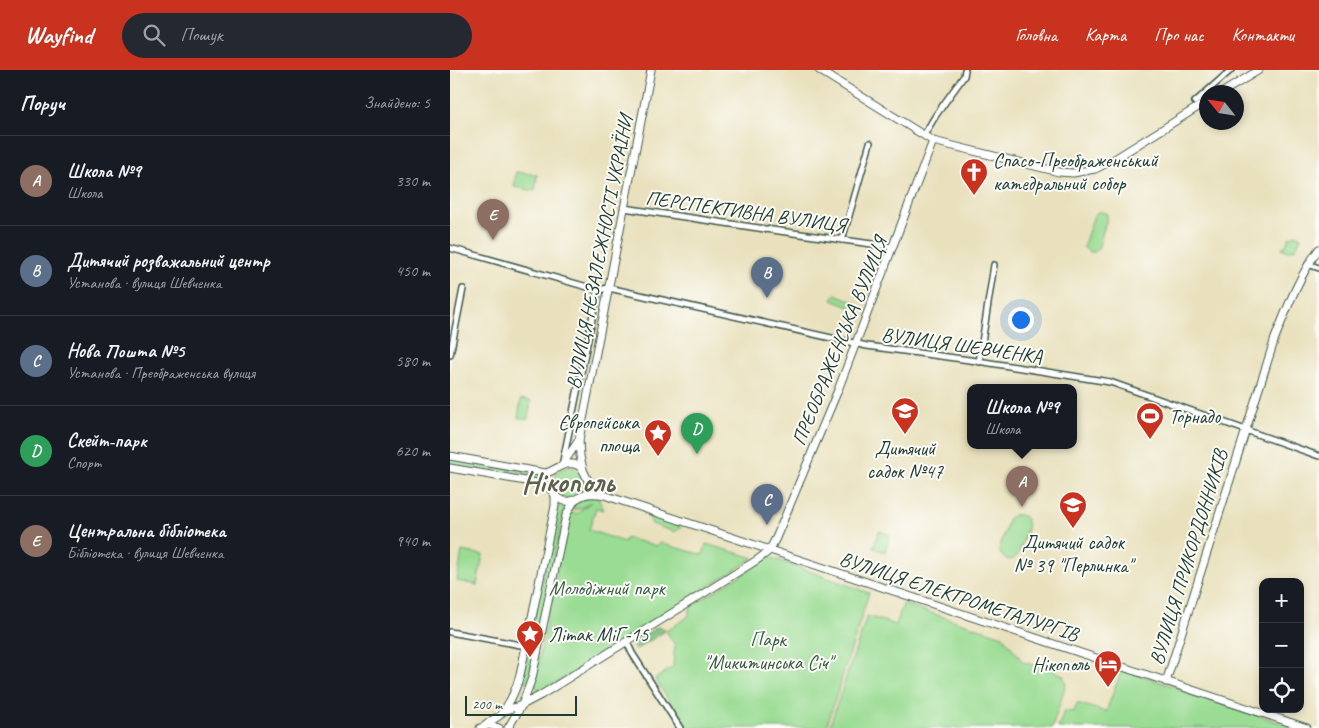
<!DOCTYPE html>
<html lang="uk">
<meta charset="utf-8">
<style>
:root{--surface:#171b24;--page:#242831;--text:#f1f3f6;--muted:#9ea1a6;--line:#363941;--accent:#c8321e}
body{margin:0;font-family:Caveat,sans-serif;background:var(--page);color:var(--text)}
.controls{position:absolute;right:15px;bottom:15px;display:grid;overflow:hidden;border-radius:10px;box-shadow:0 2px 8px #0003}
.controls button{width:45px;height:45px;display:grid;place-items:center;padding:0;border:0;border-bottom:1px solid var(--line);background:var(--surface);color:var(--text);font:25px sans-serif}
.compass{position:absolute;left:749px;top:15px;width:45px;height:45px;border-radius:50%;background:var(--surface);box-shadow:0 2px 8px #0003;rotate:300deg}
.scale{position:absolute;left:15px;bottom:12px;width:112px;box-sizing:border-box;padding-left:5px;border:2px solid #1f3d34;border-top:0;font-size:14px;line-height:18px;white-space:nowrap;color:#1f3d34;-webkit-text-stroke:4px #fdfcf7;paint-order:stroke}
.you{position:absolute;left:570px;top:249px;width:18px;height:18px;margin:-12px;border:4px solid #fff;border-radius:50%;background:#1a73e8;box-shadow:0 0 0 8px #1a73e833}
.badge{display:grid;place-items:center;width:32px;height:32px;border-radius:50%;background:var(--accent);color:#fff;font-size:16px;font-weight:700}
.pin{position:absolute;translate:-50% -41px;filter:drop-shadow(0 1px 2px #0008)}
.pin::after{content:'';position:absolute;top:26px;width:18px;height:15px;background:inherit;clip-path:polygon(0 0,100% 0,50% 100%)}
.popup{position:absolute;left:517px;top:314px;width:110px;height:65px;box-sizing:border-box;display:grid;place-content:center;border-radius:10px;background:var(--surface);filter:drop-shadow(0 1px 4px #0005);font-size:16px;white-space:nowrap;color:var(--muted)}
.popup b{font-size:19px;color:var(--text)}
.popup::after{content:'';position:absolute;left:50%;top:100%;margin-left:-10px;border:10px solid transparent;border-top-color:var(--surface)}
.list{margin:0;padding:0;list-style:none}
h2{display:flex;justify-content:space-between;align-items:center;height:65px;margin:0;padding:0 20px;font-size:21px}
h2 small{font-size:16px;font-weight:400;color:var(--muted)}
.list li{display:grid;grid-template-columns:32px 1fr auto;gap:15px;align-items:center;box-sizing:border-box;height:90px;padding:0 20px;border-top:1px solid var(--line)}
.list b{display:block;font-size:19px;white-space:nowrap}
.list p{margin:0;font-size:16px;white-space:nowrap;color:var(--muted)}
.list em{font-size:16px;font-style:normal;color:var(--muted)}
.icon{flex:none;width:28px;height:28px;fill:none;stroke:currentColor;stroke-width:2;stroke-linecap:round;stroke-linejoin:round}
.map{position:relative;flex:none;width:869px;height:658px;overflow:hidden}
header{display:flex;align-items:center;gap:30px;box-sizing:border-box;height:70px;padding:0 25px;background:var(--accent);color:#fff}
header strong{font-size:24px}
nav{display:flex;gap:28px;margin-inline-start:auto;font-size:18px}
.search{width:350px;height:45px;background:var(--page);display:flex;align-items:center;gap:12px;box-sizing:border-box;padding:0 18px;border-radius:28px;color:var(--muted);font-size:19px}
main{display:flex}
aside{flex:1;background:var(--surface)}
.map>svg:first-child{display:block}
</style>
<header>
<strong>Wayfind</strong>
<div class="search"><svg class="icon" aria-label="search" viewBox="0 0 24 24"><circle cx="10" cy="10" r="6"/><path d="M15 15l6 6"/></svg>Пошук</div>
<nav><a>Головна</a><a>Карта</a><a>Про нас</a><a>Контакти</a></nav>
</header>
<main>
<aside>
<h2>Поруч<small>Знайдено: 5</small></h2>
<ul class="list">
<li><span class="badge" style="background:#8d6e63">A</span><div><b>Школа №9</b><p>Школа</p></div><em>330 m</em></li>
<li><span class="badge" style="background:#5c6f8a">B</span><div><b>Дитячий розважальний центр</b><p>Установа · вулиця Шевченка</p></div><em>450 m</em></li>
<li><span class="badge" style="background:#5c6f8a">C</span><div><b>Нова Пошта №5</b><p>Установа · Преображенська вулиця</p></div><em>580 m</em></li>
<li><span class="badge" style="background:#2e9e5b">D</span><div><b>Скейт-парк</b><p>Спорт</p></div><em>620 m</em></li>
<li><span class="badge" style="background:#8d6e63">E</span><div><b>Центральна бібліотека</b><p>Бібліотека · вулиця Шевченка</p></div><em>940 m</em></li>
</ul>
</aside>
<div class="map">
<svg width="869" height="658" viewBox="0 0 869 658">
<rect width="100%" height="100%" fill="#fdfcf7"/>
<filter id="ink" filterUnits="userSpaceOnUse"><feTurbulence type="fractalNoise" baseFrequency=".02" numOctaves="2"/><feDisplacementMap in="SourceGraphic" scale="10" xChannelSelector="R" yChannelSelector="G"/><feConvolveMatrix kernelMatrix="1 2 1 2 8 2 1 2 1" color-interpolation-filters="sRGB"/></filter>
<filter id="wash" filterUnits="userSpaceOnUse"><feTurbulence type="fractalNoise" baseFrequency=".0096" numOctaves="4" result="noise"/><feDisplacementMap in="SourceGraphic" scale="20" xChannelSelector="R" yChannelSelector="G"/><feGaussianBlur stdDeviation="1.12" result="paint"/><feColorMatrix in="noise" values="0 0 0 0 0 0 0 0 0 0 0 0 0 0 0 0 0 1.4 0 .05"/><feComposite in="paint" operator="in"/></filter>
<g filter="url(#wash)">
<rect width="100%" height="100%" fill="#e9e1be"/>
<!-- green -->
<g fill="#9adc93" stroke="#5c8c64">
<path d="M66,102L87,105L85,121L64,117Z"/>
<path d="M648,142H652L657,144V148L648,179L645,182H640L633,177L644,145Z"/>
<path d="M845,164L851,167L846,178L838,181L832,178L833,176L835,177L840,166L843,167Z"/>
<path d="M385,224L407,233L404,239L382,230Z"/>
<path d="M71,329L81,331L78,349L68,348Z"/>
<path d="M0,388L96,406V408L93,411L0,395Z"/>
<circle cx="119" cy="413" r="16"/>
<path d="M151,424L149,430L154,440L146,438L139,460L174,472L176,468L207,476L209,473L253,485L256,474L304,488L95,620L90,621L86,617L84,612L119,442L126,444L141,432L131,438L123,440L124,435C131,431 138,425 146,427V428Z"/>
<path d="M107,435L115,437L79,610L75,612L72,609Z"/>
<path d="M197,444L229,455L231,458L224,462L202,454Z"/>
<path d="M564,445C570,444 576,446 577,452C579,457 575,463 574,468C570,479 567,498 552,486L550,483V477L559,448Z"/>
<path d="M429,461L440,465L435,482L423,478Z"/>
<path d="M12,481L33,485L27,515L7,511Z"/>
<path d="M320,487L419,523L376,658H237L205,609L223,597L225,575L216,561L238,547L241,536Z"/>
<path d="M453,534L553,566L573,592L599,599L613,605L616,614L602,658H379L417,546L446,555Z"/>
<path d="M672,599L846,658H608L614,641L624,642L627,633L656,642Z"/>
</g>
<!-- forest -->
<path fill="#7bbc7d" stroke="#4d7c58" d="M207,557L215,559L214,562L185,580L182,575L185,571Z"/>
</g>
<g filter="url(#ink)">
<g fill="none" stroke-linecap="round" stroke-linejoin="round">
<!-- minor casing -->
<g stroke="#3d5649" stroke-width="8">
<g id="minor">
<path d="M745,32L781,0"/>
<path d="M474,65L486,45L514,6L515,0"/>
<path d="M174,138L315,159L443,177"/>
<path d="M392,170L420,73"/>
<path d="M0,178L148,220L159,218L417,276L534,292L660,312L869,386"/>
<path d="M858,194L869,198"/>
<path d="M0,285L13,219"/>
<path d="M529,292L544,195"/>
<path d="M113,391L148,220"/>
<path d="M0,562L76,576"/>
<path d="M177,572L182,583L230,658"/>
</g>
</g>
<!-- major casing -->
<g stroke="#3d5649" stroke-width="9">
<g id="major">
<path d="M369,0L483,71L609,102L623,103L645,99L663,90L756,32"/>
<path d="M773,22L809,0"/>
<path d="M0,386L95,403C103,402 109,395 117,394C135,392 134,406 141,416C144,419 147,422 151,424"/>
<path d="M112,395L129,370"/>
<path d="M0,398L93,414C103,418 103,426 111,430C122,434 126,428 134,425C139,423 146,424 151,424L857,658"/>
<path d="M133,399L130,386L129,370L201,0"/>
<path d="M716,612L825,268C838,236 849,206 869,179"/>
<path d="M53,641L72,635L91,625L307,490L319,481L326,468L388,320L483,71"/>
<path d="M35,656C39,652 44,649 49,646C60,635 66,619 70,605L105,436V425"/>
<path d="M30,658L39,655L49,658"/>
<path d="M58,658L72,635L82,608L116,446L120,438L125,430"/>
</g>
</g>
<!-- minor -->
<use href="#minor" stroke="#fff" stroke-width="5"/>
<!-- major -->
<use href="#major" stroke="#fff" stroke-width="7"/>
</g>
</g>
<!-- icons -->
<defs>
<g id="church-pin" transform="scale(1.4375)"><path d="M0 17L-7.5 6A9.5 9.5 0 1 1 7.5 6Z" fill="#c8321e" stroke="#fdfcf7"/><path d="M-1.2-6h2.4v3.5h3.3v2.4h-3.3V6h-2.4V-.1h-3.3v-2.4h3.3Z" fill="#fff"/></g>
<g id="school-pin" transform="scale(1.4375)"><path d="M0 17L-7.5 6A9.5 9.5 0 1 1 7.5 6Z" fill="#c8321e" stroke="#fdfcf7"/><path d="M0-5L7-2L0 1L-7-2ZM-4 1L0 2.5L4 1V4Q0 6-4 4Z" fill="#fff"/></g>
<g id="stadium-pin" transform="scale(1.4375)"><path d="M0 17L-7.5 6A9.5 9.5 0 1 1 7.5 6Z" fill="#c8321e" stroke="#fdfcf7"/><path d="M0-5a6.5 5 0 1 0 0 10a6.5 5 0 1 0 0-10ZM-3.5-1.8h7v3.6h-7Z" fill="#fff"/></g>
<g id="sight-pin" transform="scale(1.4375)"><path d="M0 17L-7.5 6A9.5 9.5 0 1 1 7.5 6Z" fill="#c8321e" stroke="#fdfcf7"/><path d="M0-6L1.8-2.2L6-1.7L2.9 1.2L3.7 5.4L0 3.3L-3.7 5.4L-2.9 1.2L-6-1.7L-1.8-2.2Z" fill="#fff"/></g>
<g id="hotel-pin" transform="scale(1.4375)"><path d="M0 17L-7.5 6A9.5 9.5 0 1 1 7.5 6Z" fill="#c8321e" stroke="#fdfcf7"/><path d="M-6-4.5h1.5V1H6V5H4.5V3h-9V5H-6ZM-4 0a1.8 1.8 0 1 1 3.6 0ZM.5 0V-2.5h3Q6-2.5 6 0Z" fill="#fff"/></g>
</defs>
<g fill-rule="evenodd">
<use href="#church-pin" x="524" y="102"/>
<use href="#school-pin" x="455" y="341"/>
<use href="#stadium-pin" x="700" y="346"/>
<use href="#sight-pin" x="208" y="363"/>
<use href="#school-pin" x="623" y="435"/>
<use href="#sight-pin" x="80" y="564"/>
<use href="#hotel-pin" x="658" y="594"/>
</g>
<g text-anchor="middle" stroke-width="4" stroke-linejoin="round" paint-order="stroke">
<!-- poi labels -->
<g font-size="20" fill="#1f3d34" stroke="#fdfcf7" text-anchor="start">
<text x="543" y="97">Спасо-Преображенський<tspan x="543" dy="23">катедральний собор</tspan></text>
<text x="719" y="353">Торнадо</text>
<text x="189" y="359" text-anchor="end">Європейська<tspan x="189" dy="23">площа</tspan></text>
<text x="455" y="385" text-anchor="middle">Дитячий<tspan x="455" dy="23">садок №47</tspan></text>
<text x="623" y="479" text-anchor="middle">Дитячий садок<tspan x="623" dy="23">№ 39 "Перлинка"</tspan></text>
<text x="99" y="571">Літак МіГ-15</text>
<text x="639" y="601" text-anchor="end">Нікополь</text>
</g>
<!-- street labels -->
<g font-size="20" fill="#1f3d34" stroke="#fdfcf7">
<text transform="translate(296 141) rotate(8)" y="7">ПЕРСПЕКТИВНА ВУЛИЦЯ</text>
<text transform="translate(149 182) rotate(-79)" y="7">ВУЛИЦЯ НЕЗАЛЕЖНОСТІ УКРАЇНИ</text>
<text transform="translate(389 271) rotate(-68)" y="7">ПРЕОБРАЖЕНСЬКА ВУЛИЦЯ</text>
<text transform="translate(512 275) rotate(8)" y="7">ВУЛИЦЯ ШЕВЧЕНКА</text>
<text transform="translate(738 487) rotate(-73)" y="7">ВУЛИЦЯ ПРИКОРДОННИКІВ</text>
<text transform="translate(509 526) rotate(18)" y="7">ВУЛИЦЯ ЕЛЕКТРОМЕТАЛУРГІВ</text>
</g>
<!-- park labels -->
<g font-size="20" fill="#385d47" stroke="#fdfcf7">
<text x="157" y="525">Молодіжний парк</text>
<text x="318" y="576">Парк<tspan x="318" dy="23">"Микитинська Січ"</tspan></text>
</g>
<!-- town labels -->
<g font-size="30" font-weight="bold" fill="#5e604f" stroke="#fdfcf7">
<text x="118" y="422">Нікополь</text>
</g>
</g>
</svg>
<div class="controls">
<button>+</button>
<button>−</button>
<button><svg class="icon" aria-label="locate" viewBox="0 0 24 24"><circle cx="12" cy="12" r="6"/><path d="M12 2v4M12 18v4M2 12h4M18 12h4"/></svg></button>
</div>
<svg class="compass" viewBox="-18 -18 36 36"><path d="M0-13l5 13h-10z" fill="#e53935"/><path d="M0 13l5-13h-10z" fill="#9ea1a6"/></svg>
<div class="scale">200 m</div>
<div class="you"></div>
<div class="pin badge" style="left:572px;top:437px;background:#8d6e63">A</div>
<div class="popup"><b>Школа №9</b>Школа</div>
<div class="pin badge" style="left:317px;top:228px;background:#5c6f8a">B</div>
<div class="pin badge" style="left:317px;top:455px;background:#5c6f8a">C</div>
<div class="pin badge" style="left:247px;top:384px;background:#2e9e5b">D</div>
<div class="pin badge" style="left:43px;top:170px;background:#8d6e63">E</div>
</div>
</main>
